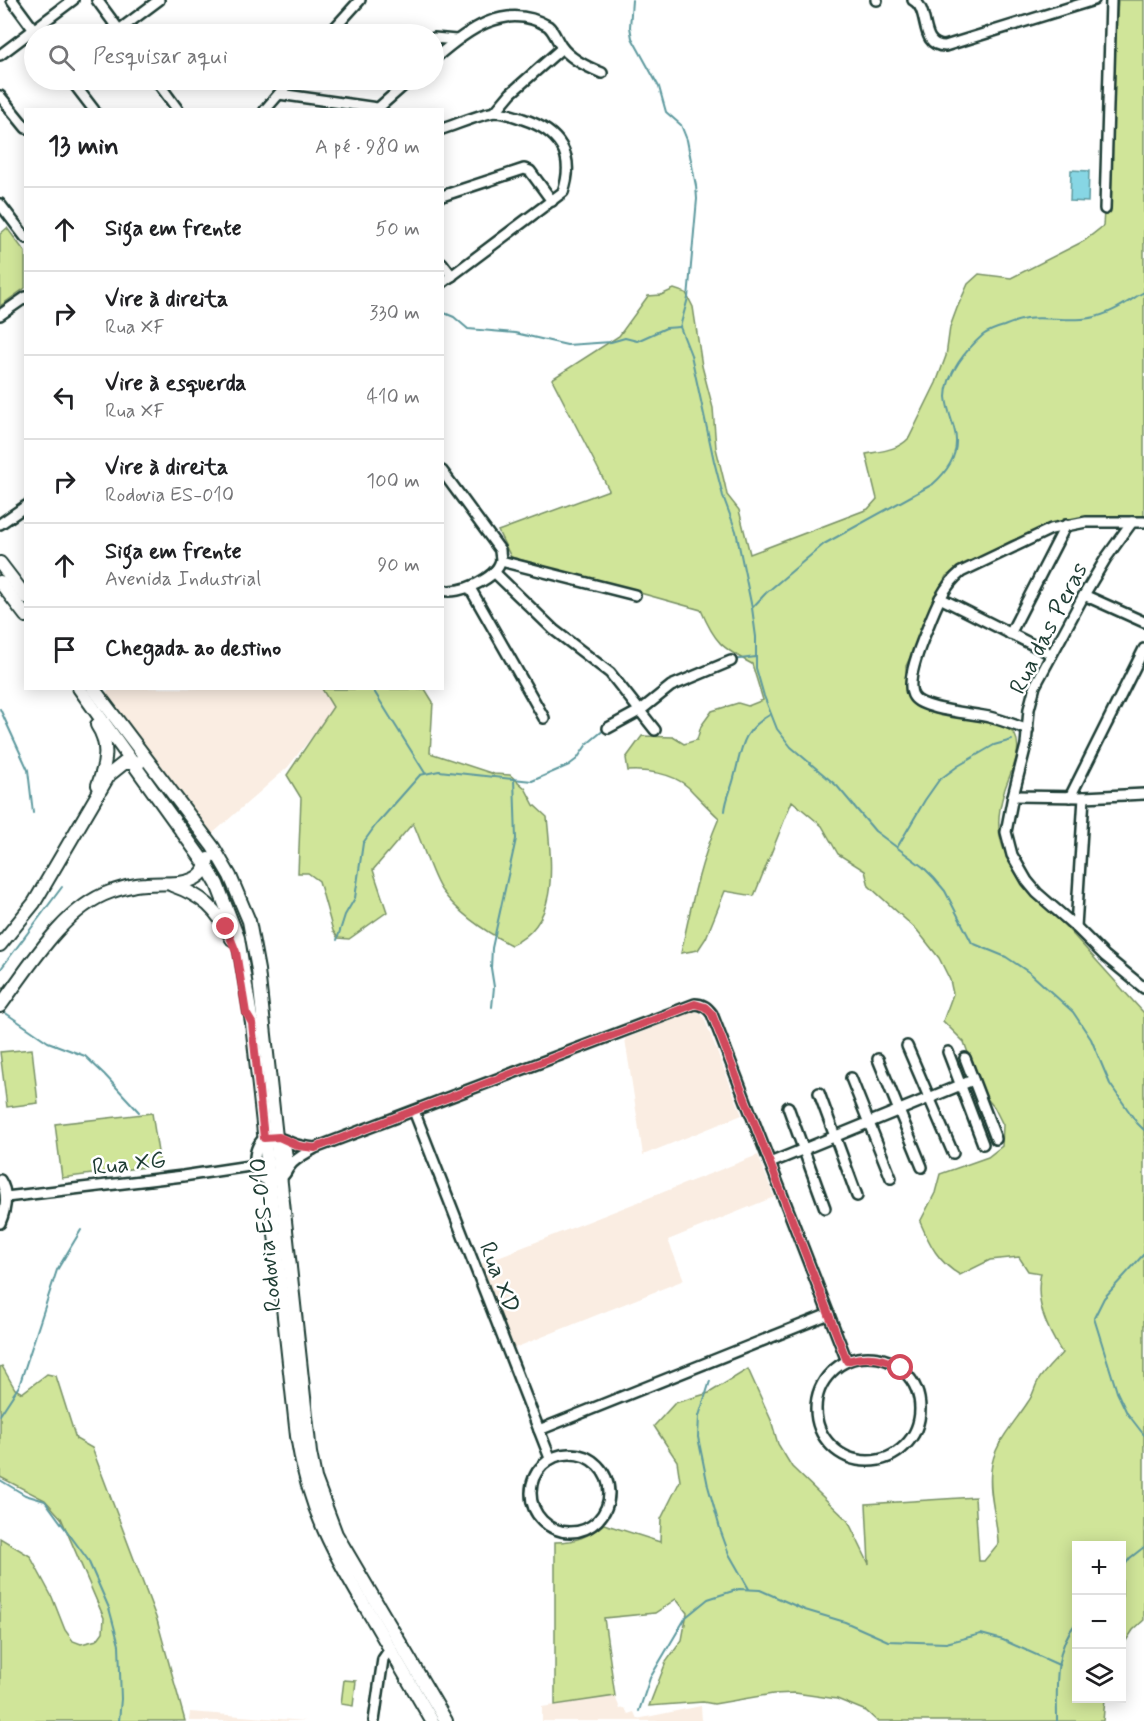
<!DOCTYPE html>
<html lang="pt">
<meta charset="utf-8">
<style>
:root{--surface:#fff;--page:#f2f2f2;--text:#202124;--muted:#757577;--line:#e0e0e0}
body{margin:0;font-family:Mynerve,sans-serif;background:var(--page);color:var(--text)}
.controls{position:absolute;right:18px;bottom:18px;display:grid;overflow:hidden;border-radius:0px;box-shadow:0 3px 15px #0003}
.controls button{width:54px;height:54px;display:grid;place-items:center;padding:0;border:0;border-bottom:2px solid var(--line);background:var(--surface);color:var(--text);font:30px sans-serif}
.stop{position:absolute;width:18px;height:18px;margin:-14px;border:4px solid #d1495b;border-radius:50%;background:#fff}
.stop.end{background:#d1495b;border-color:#fff;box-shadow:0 2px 6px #0008}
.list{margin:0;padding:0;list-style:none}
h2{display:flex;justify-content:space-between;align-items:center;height:78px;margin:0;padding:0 24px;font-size:26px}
h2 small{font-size:20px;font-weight:400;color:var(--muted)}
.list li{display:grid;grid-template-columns:39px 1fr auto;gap:18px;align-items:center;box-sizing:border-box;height:84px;padding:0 24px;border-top:2px solid var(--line)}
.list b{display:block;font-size:22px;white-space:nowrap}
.list p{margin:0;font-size:20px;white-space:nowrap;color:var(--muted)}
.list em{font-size:20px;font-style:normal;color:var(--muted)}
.icon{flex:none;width:33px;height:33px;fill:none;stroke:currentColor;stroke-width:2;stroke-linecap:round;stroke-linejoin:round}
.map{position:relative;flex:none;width:1144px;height:1721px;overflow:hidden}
.search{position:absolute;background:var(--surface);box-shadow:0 3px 15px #0003;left:24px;top:24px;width:420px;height:66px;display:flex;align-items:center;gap:15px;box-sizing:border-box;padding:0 21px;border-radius:33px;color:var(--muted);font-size:22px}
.panel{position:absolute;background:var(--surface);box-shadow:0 3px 15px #0003;left:24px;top:108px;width:420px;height:582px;border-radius:0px}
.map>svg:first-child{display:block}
</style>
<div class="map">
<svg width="1144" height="1721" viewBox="0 0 1144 1721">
<rect width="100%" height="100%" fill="#fff"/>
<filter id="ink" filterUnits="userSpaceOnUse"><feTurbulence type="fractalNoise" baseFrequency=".0167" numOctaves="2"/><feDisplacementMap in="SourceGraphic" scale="12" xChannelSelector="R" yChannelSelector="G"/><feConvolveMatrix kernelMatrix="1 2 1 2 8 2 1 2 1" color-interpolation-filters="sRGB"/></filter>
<g filter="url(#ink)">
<!-- built -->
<g fill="#faede2">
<path d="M111,688L324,689L335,707L288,767L212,834L105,693Z"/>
<path d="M694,1011L700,1013L704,1018L742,1115L643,1155L625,1039Z"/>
<path d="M758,1155L774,1197L668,1240L684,1280L512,1349L480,1264Z"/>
<path d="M615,1696L620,1709L625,1708L628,1714L634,1712L637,1719L701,1706L702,1721H542V1707Z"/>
<path d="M190,1712L306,1721H189Z"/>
</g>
<!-- green -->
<g fill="#d0e599" stroke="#789166" stroke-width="1.5">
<path d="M1118,0H1144V518L1071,521L1011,541L946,576L935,597L928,621L906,666V688L915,704C933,708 1007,721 1015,735C1024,752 1008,776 1004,792C1001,802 998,817 999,828C1001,868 1042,900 1067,928C1093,956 1118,985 1144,1013V1620L1133,1630L1122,1647V1546H1076V1698L1105,1699L1103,1721H877L866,1711L837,1699L795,1693L773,1694L714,1704L703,1702L649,1706L666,1662L682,1640L687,1613L676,1599L655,1613L604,1618L615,1696L555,1705V1542C576,1542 588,1537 604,1524L660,1542L661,1519L680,1481L677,1461L654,1426L675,1403L709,1393L748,1369L771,1420L778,1444L792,1467L848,1521L869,1564L866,1504L975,1497L979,1561H984L998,1544C998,1520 988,1496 991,1471C993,1444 1014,1424 1028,1402C1033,1396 1034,1388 1038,1381C1044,1371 1054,1362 1062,1353C1047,1329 1034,1301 1041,1273L1028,1271L1019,1257L990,1260L960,1275C938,1262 930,1245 920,1222L935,1193L940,1174L988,1157L1002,1146L1003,1125L994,1107L983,1094L964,1042L943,1021L953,994L950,980L939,958L917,930L869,886L865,871L838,854L822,826L792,801L754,896L725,891L706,938L698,950L681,953C691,906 700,862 719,818C708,808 698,797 688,787C673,773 647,770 628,771L626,758L642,736L673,737L684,744L697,740L701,726L712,711L738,703L748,706L763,700L752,664C722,648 715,643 701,610L511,557L498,531L609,490L552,379L619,336L648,296L661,295L674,289L686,293L693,307L702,366L713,408L716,448L725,485L727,495L739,510L750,554L868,509L877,499L866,454C882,451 898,450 909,438L936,383L946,356L950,327L957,308L968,284L979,274L1011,278L1084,241L1103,226Z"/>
<path d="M7,228L25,252V288L0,306V234Z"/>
<path d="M322,689H425L433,702L430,753L494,774L510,775L525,788L534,805L547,817C551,862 561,923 511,945C486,932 459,914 442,891C431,876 422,841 413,823L373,870L387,912L349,939L338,938L333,931L319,881L308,873H298L301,798L287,775L333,707Z"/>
<path d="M32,1049L38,1103L7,1107L0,1052Z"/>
<path d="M152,1113L160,1165L62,1178L55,1124Z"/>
<path d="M2,1366L15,1389L22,1393L47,1374L56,1376L76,1439L92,1448L157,1620L185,1721H0V1538L30,1556L52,1597L65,1630L73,1641L81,1644L97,1640L103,1632L104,1618L61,1518L45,1500L0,1477V1367Z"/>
<path d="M344,1680L356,1681L353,1706L341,1704Z"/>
</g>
<!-- water -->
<path fill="#87d6e4" stroke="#5d999e" stroke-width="1.5" d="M1071,170L1089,171L1088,202L1070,201Z"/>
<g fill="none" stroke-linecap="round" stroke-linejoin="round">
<!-- stream -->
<g stroke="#5d999e" stroke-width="2">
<path d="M632,0L630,27L632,38L659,87L666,112L681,125L687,140L696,186L697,199L688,298L680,327L691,355L714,461L723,496L736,531L752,608L756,637V668L764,696L777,729L791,747L837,786L875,831L923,867L934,878L945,891L972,943L1006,957L1030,973L1073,1012L1091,1039L1110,1084L1137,1123L1144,1130"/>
<path d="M442,312L454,317L468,329L515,333L567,345L611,342L625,338L637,341L666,328L680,327"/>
<path d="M752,608L766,593L824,544L933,484C950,469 961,451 954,428C951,418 947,408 946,397C946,374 967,349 983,335C990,330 997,328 1004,326C1011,323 1019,320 1026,319C1045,316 1069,322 1090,318C1110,315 1127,302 1144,292"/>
<path d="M732,660L756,657"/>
<path d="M372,688L425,773"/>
<path d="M0,709L28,770L33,813"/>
<path d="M725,811C726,799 731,790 734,778C742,748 741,731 771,714"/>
<path d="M898,846L925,800L939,780L958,766L994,745L1012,740"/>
<path d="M337,940L345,915L355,898L363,843L375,826L420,775L439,771L532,781L569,765L577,759L587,744L605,729"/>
<path d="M0,970L62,887"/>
<path d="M492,1007L494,987L491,968L492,948L516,839L514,779"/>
<path d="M4,1012L48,1042L85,1056L104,1074L139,1112"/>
<path d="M1144,1254L1104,1298L1094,1318L1117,1392L1127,1413L1144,1435"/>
<path d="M710,1381L699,1416L698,1437L708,1486L721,1532L729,1554L749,1589"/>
<path d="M0,1415L19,1386L57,1270L81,1230"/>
<path d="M0,1480L25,1495L45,1501L88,1560L109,1608L119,1645L121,1699L119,1721"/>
<path d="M1122,1569L1130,1558L1144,1547"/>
<path d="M639,1711L650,1678L686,1617L708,1599L739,1589L760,1590L805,1610L845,1622L888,1641L946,1643L981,1634L1003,1640L1059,1665"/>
<path d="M1057,1721C1057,1688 1053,1650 1076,1623"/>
</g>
<!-- street casing -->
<g stroke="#1f3d34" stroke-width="14">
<g id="street">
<path d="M12,0L37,34"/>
<path d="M97,0L122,34"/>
<path d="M876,0H877"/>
<path d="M913,0C931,9 918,46 945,46L1094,0"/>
<path d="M119,30L159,0"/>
<path d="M333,30L390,34"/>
<path d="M331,32L360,0"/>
<path d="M434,38L456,40"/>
<path d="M0,55L73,0"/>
<path d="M434,59C465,32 505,0 548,26C554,31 556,39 561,46C570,59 587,67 602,73"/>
<path d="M71,80L94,110"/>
<path d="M156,80L178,110"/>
<path d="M279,94L377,108"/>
<path d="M0,96L26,128"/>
<path d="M265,110L291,80"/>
<path d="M376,110L410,80"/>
<path d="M495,112L511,93L562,48"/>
<path d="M442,129C455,125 483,113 496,112C504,112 515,116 523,119C559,131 576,154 563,192L442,283"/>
<path d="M442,196L524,169L530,171L552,201"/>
<path d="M0,204L26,238"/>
<path d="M1105,209L1111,0"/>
<path d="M442,263L452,276"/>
<path d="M0,315L26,297"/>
<path d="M442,471L500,550C500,553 501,558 501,560C497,579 459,595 442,590"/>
<path d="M1132,522L1106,558L1084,595L1035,686L1029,709L1026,745L1013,796L1006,832L1012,855L1027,881L1037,893L1076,927L1105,956L1144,988"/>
<path d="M0,524L26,506"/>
<path d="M501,561L635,595"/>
<path d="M494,572L554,630L610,673L655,730"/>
<path d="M470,588L544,718"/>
<path d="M1084,595L1144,622"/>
<path d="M940,598L1051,654"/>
<path d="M1010,634L1066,525"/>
<path d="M608,728L641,710L671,686L731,661"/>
<path d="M1028,730C1015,725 1002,720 989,717C972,713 923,710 914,697C905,685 918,652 923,639C933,615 940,589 961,572L1051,529L1086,522H1144"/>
<path d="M1013,796L1084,797L1144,794"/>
<path d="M1070,797L1144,649"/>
<path d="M1076,927L1084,797"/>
<path d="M907,1046L953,1153"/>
<path d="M948,1052L983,1144"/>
<path d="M965,1058L996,1139"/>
<path d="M878,1059L922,1167"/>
<path d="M851,1078L891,1178"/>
<path d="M819,1093L857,1196"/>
<path d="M788,1107L825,1208"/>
<path d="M414,1111L550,1458"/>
<path d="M285,1141L289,1167"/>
<path d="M315,1148C309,1147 303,1147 297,1145C286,1142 279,1135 266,1138C252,1143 250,1177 267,1180C270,1180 277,1179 280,1178C286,1175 286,1171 289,1167C294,1159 307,1153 315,1148L695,1004C703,1004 708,1008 712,1014L847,1361"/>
<path d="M770,1163L973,1080"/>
<path d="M0,1180C9,1194 6,1209 0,1223"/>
<path d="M6,1197L183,1176L256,1165"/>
<circle cx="868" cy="1409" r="52"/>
<path d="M539,1430L829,1314"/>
<circle cx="570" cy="1493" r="39"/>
<path d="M374,1721L383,1659L390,1649"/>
</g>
</g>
<!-- secondary casing -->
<g stroke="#1f3d34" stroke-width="16">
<g id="secondary">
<path d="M0,563L26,597"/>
<path d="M0,582L26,616"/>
<path d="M79,688L206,865L217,884L238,938L252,1023L297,1436C308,1509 335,1556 372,1618C392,1652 412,1687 432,1721"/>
<path d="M93,688L213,847L230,876L249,921L258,970L310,1453L315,1478L336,1534L446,1721"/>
<path d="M97,725C110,744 106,764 98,785"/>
<path d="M172,885C203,896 217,909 232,939"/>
<path d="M0,945L34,903L109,775L124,763H139"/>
<path d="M0,1006C29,967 64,908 110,892C122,888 134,884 146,884C163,882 186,887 200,875C205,871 206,865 208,859"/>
</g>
</g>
<!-- street -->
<use href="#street" stroke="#fff" stroke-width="9"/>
<!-- secondary -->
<use href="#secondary" stroke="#fff" stroke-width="12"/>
</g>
</g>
<g fill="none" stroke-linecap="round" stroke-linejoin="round" filter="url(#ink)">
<!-- route -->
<path stroke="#d1495b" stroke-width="8" d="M226,927L236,952L246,1013L252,1023L264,1138L279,1137L299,1146L315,1148L695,1004L705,1007L712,1014L847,1361C868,1355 883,1357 901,1368"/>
</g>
<g text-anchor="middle" stroke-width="5" stroke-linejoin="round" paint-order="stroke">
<!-- street labels -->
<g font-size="24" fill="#1f3d34" stroke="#fff">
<text transform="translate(1048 628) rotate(-63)" y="8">Rua das Peras</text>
<text transform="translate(129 1163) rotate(-6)" y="8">Rua XG</text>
<text transform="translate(265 1235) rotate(-96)" y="8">Rodovia ES-010</text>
<text transform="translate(500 1277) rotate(69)" y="8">Rua XD</text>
</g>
</g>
</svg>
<div class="controls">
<button>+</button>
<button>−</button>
<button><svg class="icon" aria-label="layers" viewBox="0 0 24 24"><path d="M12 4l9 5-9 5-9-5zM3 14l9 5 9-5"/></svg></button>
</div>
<div class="stop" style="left:901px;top:1368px"></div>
<div class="stop end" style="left:226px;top:927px"></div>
<div class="search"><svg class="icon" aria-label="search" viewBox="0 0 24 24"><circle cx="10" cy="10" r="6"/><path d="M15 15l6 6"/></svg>Pesquisar aqui</div>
<section class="panel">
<h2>13 min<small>A pé · 980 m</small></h2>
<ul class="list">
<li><svg class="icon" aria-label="ahead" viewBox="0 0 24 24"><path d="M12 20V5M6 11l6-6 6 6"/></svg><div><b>Siga em frente</b></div><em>50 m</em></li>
<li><svg class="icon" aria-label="right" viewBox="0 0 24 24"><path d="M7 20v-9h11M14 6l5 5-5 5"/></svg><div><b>Vire à direita</b><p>Rua XF</p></div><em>330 m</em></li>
<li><svg class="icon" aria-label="left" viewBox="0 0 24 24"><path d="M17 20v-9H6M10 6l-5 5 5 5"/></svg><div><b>Vire à esquerda</b><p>Rua XF</p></div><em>410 m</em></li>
<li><svg class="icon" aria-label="right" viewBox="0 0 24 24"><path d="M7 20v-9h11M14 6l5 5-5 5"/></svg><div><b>Vire à direita</b><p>Rodovia ES-010</p></div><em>100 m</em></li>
<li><svg class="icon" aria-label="ahead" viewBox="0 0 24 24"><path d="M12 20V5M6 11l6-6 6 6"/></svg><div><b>Siga em frente</b><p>Avenida Industrial</p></div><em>90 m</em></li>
<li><svg class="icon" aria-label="arrive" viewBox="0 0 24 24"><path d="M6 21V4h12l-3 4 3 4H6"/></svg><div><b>Chegada ao destino</b></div></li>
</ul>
</section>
</div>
